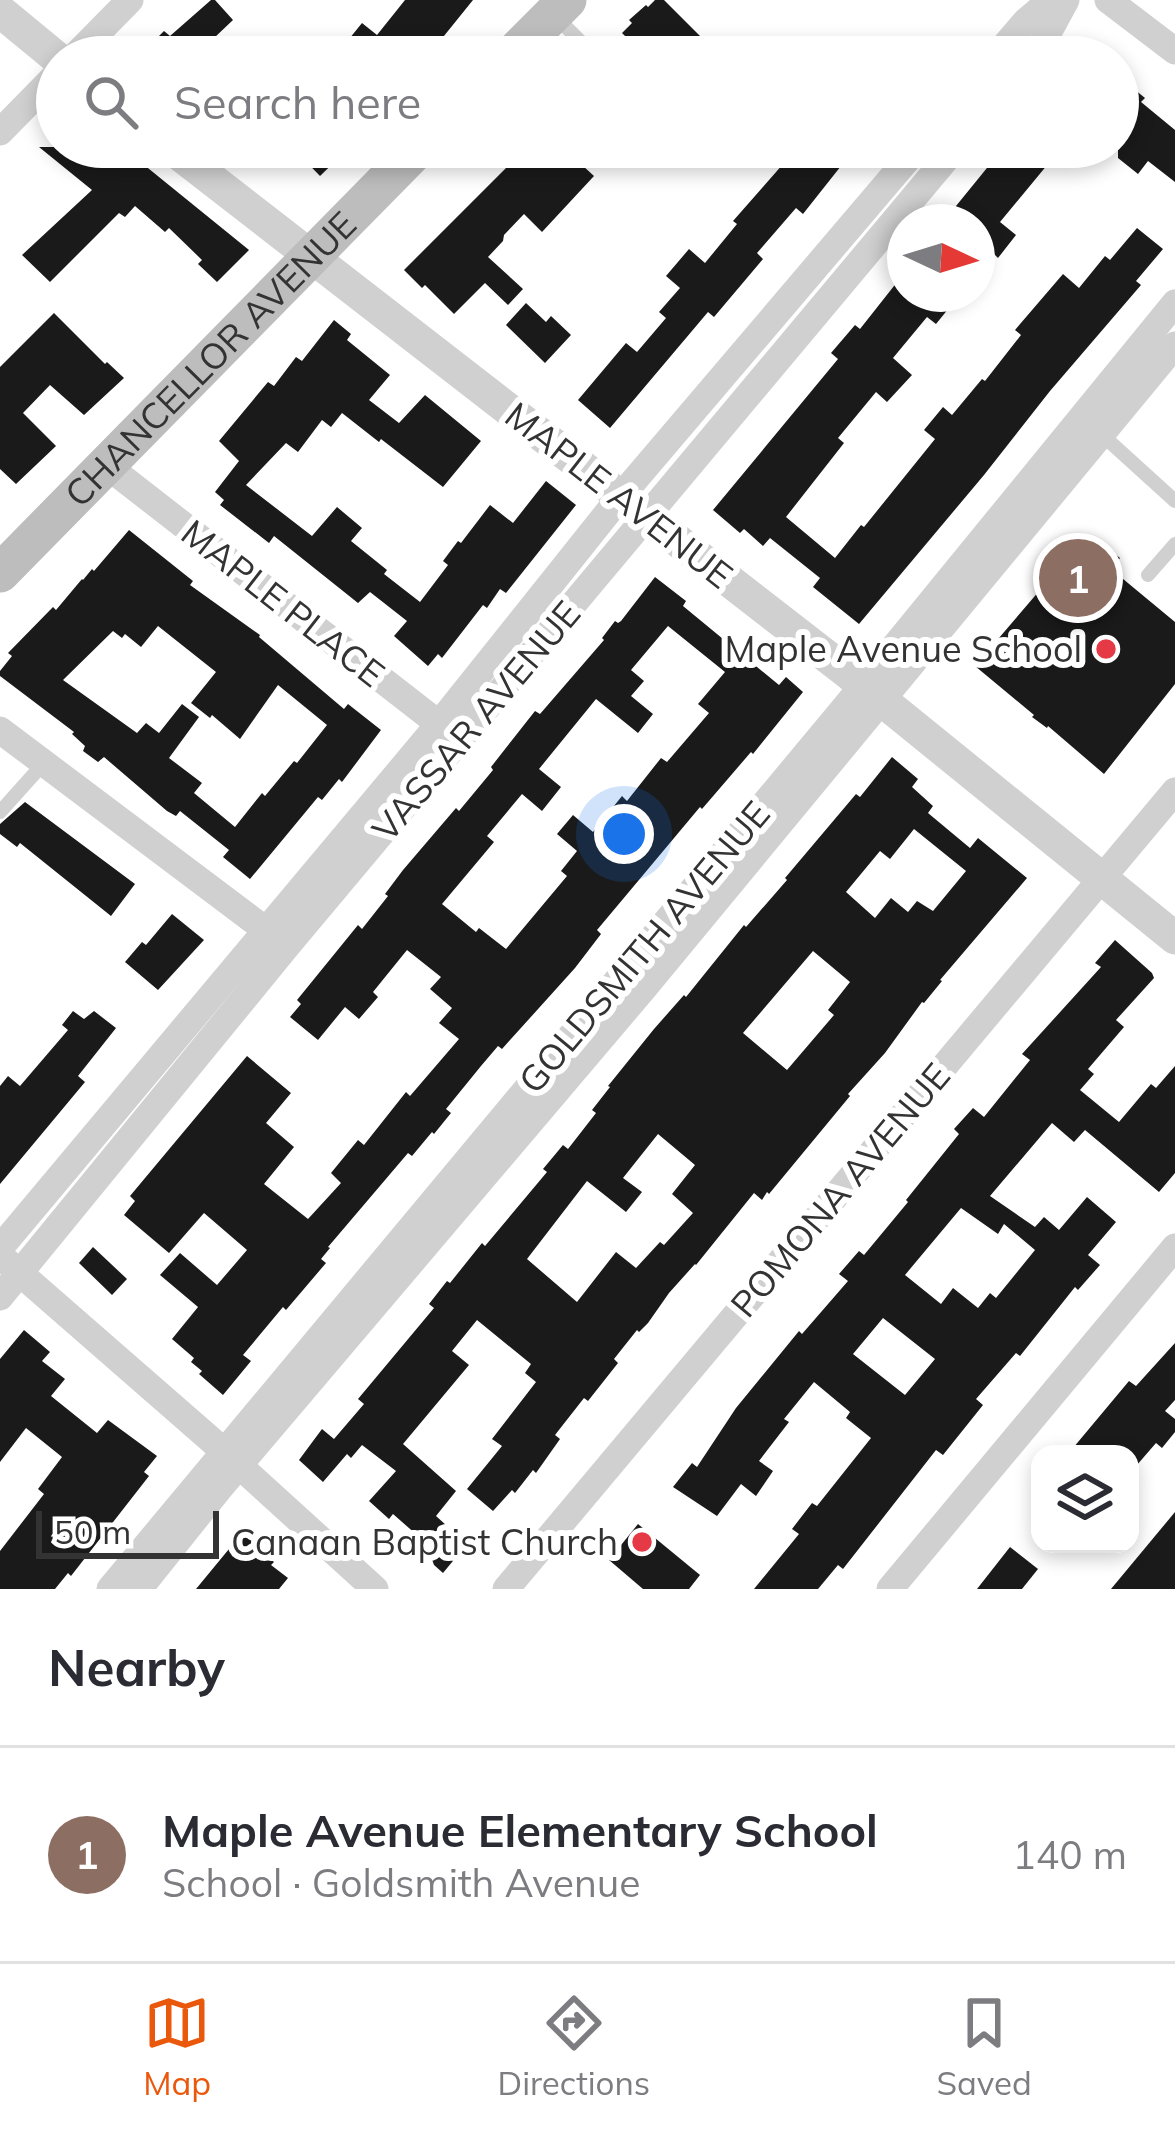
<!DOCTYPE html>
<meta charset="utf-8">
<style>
:root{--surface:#fff;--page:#f2f2f3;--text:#2b2b33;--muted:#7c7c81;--line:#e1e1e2;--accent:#ea580c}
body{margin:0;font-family:Mulish,sans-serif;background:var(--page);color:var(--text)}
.controls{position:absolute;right:36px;bottom:36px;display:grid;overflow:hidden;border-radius:24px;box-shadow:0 6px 18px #0003}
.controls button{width:108px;height:108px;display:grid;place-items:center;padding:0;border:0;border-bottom:3px solid var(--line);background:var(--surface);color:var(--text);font:60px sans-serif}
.compass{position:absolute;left:887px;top:204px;width:108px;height:108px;border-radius:50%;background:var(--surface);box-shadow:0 6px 18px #0003;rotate:94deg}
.scale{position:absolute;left:36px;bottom:30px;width:183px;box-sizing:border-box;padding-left:12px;border:6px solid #333;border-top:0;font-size:33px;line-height:42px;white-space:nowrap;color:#333;-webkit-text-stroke:9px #fff;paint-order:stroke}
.you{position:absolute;left:624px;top:834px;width:42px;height:42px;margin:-30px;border:9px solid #fff;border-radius:50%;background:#1a73e8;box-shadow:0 0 0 18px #1a73e833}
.badge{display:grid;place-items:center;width:78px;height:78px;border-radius:50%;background:var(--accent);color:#fff;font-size:39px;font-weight:700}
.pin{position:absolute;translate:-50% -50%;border:6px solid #fff;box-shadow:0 3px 12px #0006}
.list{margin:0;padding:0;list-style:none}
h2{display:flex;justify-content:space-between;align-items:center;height:156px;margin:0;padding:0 48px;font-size:51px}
h2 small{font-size:39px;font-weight:400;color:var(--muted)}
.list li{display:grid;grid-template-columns:78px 1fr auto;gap:36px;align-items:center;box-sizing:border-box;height:216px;padding:0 48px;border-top:3px solid var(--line)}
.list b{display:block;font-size:45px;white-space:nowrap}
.list p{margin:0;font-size:39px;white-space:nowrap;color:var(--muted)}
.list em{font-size:39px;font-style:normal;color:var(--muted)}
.icon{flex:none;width:66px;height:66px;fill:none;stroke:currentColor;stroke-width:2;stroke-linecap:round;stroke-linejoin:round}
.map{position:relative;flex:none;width:1175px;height:1589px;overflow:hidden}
.search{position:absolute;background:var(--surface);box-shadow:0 6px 18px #0003;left:36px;right:36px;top:36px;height:132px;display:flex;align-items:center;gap:30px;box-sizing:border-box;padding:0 42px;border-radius:66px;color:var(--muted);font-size:45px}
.sheet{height:372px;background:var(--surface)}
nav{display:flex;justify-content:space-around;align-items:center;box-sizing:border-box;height:168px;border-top:3px solid var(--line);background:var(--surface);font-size:33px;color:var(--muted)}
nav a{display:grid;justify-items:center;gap:6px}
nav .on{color:var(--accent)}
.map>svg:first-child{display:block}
</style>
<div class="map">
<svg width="1175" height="1589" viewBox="0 0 1175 1589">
<rect width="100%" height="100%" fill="#fff"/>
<!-- building -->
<g fill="#1a1a1a" fill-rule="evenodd">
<path d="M211,0H215L233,20L194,57H138L164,31L170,36Z"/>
<path d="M405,0H473L427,57H350L341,49L362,23L377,35Z"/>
<path d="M655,0H664L721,57H646L622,33L632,23L629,20L646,5L648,7Z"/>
<path d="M1118,76L1145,98L1141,102L1175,130V182L1148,161L1138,174L1118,158Z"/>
<path d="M39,147H122L249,250L217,282L198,264L202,260L169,228L165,232L135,206L125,217L119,213L50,282L22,255L92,190Z"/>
<path d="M292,147H350L320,176Z"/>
<path d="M527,147H599L582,165L594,176L542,232L524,214L504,235L503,241L488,257L523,289L508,305L485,283L454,314L425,285L422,288L404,270Z"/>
<path d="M798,147H856L803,214L796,208L757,253L763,259L714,317L708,312L610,428L578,400L626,343L637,352L666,318L659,312L680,288L666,276L689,249L705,263L737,224L733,221Z"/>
<path d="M1004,147H1062L1000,222L1016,235L998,258L994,254L977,275V222H943Z"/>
<path d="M1137,228L1163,249L1136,281L1141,285L1050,391L984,475L859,624L813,587L820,578L770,538L763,546L744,529L740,533L713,510L838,359L831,353L855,325L860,329L905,272V294H941L953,303L936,324L927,317L893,358L912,375L887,402L876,392L838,438L844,443L786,517L835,558L861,525L864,527L935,439L924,430L943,407L952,415L982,379L985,381L1021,335L1015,330L1063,274L1079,288L1105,256L1110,260Z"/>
<path d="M526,303L546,322L551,316L571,335L545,363L506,325Z"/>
<path d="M54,313L105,364L107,362L124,378L84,415L50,385L23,413L56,446L16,484L0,469V367Z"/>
<path d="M334,320L351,334L347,340L390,375L369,400L399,423L425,395L481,441L443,487L381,439L379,442L342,413L331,427L322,420L298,452L286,443L246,485L312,536L337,507L362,528L351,541L387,570L384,574L420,602L448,565L443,561L458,541L461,543L490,505L513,523L546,481L576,505L506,593L500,589L487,608L483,605L442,658L438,654L428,666L394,636L407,621L370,592L358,603L274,536L269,543L220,505L224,500L215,492L239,461L219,441L268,382L274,386L296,357L302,361Z"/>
<path d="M129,530L193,581L190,585L260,635L259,637L344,709L348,704L381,730L342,782L339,779L322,800L318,797L250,879L223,857L229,850L180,811L176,816L167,811L104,757L98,762L83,751L85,746L72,734L74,732L0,676V671L12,656L8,653L53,607L56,610L82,579L83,580L92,569L94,571ZM158,626L216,672L191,703L210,718L212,715L240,739L278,685L327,725L297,763L294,761L265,796L262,793L235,827L194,793L202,783L169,758L199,717L182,704L159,733L146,723L137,733L63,680L113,631L122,638L125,634L141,647Z"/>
<path d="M1097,540L1120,558L1111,569L1175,622V684L1104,774L1048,726L1047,728L1032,717L1034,715L975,666L1082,541L1090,548Z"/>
<path d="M655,577L686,601L683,606L779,685L786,677L803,692L753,754L751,752L702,809L700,807L623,899L597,930L601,934L575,968L502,1049L498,1046L481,1066L446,1109L451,1113L434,1134L432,1132L412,1156L408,1153L328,1247L330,1248L321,1259L326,1263L286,1310L283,1307L243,1355L251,1361L223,1395L199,1374L202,1371L191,1362L194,1358L172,1339L198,1307L160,1275L180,1253L217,1285L247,1250L204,1213L169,1253L124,1215L135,1201L130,1196L247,1056L291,1093L266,1123L294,1147L264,1184L308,1219L341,1183L331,1173L358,1140L364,1145L406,1092L410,1096L459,1039L439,1023L452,1008L430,989L441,977L407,950L373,992L378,997L359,1019L345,1007L318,1040L290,1017L301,1004L297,1000L358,925L362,929L388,896L385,894L403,870L456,808L459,811L493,770L491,767L535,711L540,714L604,640L602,638L615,621L618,623L621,621ZM668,626L725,672L698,704L709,713L667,762L661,758L627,801L622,796L593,832L573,815L557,834L577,851L561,871L567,876L506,949L479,928L476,932L442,904L494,842L487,836L522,794L542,811L561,787L539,769L596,699L638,733L653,714L631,696L644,681L631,670Z"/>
<path d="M892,757L918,779L912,787L933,806L928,813L970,848L978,838L1027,878L940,980L942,981L924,1003L922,1002L885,1053L848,1094L850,1096L769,1194L767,1192L762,1200L754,1193L696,1265L695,1264L669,1293L648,1323L639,1332L637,1330L614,1359L618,1363L588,1401L584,1398L555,1435L560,1439L536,1473L533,1470L515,1493L512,1490L493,1511L467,1489L502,1446L492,1439L536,1382L525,1373L531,1364L477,1320L452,1351L469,1365L403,1444L456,1491L436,1516L467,1544L443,1573L434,1565L426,1543L393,1514L389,1519L369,1501L396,1471L362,1445L351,1458L347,1454L323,1482L299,1460L322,1429L334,1439L364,1404L358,1399L434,1308L429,1304L447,1281L450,1283L482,1243L485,1246L547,1172L543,1169L563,1145L568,1149L596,1113L592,1110L610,1087L608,1086L654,1029L684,995L686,997L744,925L746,927L787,880L785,878L856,794L860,797ZM914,829L966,871L933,911L917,901L908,912L891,898L875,918L846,892L880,851L890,859ZM813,951L850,982L828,1010L834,1015L787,1070L743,1033ZM658,1134L695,1165L672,1194L693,1213L664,1245L660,1242L636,1268L616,1252L577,1302L527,1259L587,1181L626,1212L642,1192L623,1178Z"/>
<path d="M25,802L135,884L111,916L20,843L17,847L0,834V824Z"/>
<path d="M172,914L204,940L158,990L125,962L142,942L146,945Z"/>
<path d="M1115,940L1152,973L1154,978L1116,1020L1124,1027L1088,1069L1094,1074L1080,1090L1119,1122L1151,1084L1156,1088L1175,1066V1173L1159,1192L1085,1130L1074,1142L1052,1123L990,1196L1035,1227L1044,1217L1059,1230L1087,1197L1116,1222L1088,1255L1100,1265L1078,1290L1075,1287L1020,1356L1016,1353L976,1399L983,1405L943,1455L936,1450L843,1569L838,1565L818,1589H754L799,1534L792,1529L812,1503L817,1506L871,1438L846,1418L850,1412L814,1382L784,1419L789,1422L759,1461L773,1471L756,1496L741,1484L717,1516L673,1487L692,1463L697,1467L736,1408L799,1331L802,1334L848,1281L839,1274L859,1251L864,1255L908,1202L906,1200L959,1134L954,1129L973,1108L984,1117L1030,1060L1022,1054L1101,967L1095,963ZM961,1208L998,1234L1004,1224L1035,1250L996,1298L990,1293L978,1308L953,1288L941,1304L905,1275ZM883,1318L935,1359L905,1395L853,1354Z"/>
<path d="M73,1011L84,1019L94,1011L116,1028L78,1076L85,1082L0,1184V1086L8,1076L20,1086L68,1030L62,1025Z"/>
<path d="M93,1247L127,1279L112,1295L79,1263Z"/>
<path d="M24,1330L50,1352L42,1361L65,1379L51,1396L97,1433L108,1420L157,1456L144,1472L149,1476L71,1576L68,1573L55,1589H0V1551L44,1494L38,1489L62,1457L26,1428L0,1462V1359Z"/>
<path d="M1175,1343V1400L1165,1411L1175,1419V1432L1162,1448L1156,1443L1130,1473V1454H1068L1129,1381L1136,1386Z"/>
<path d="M1175,1512V1589H1111Z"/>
<path d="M638,1524L700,1575L689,1589H643L609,1560Z"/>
<path d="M243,1532L274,1562L271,1565L288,1578L279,1589H196Z"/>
<path d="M1010,1547L1038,1569L1022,1589H977Z"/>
</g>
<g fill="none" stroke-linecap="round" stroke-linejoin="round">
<!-- service -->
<g stroke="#d0d0d0" stroke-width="14">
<path d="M557,18L596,57"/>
<path d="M1099,432L1175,501"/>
<path d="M1148,575L1175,544"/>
<path d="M0,812L43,764"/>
</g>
<!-- minor -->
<g stroke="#d0d0d0" stroke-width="27">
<path d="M1108,0L1175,51"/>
<path d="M74,57L130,0"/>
<path d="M995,57L1026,21L1051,0"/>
<path d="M1032,57L1041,46L1066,0"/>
<path d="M0,132L57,74"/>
<path d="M106,465L439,724L451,737"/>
<path d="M0,730L279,940"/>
<path d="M0,1248L439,724L621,496L918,147"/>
<path d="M6,1261L210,1439L375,1589"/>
<path d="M0,1297L287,946L956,147"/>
<path d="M110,1589L846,706L1175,303"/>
<path d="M139,1589L219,1489L644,988L1175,345"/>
<path d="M506,1589L1175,791"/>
<path d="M890,1589L1175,1247"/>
</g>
<!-- tertiary -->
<g stroke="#d0d0d0" stroke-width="33">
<path d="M0,11L57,58"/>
<path d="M170,147L847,672L1175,938"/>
</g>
<!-- secondary -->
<g stroke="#bdbdbd" stroke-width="39">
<path d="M510,57L567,0"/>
<path id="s1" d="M0,573L419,147"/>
</g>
</g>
<!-- markers -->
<g fill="#e63946" stroke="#fff" stroke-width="4.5">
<circle cx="1106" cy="649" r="12"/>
<circle cx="642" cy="1542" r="12"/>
</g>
<g text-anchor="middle" stroke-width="12" stroke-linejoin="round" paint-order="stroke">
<!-- street labels -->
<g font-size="36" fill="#333" stroke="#fff">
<text dy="13" stroke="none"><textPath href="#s1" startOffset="300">CHANCELLOR AVENUE</textPath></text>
<text transform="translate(619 495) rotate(38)" y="13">MAPLE AVENUE</text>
<text transform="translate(283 603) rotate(38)" y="13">MAPLE PLACE</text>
<text transform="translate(476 721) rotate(-50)" y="13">VASSAR AVENUE</text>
<text transform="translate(644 947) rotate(-50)" y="13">GOLDSMITH AVENUE</text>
<text transform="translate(840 1190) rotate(-50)" y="13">POMONA AVENUE</text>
</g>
<!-- poi labels -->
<g font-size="36" fill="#333" stroke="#fff" text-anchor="end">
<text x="1082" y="662">Maple Avenue School</text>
<text x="618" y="1555">Canaan Baptist Church</text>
</g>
</g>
</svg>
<div class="controls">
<button><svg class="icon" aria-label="layers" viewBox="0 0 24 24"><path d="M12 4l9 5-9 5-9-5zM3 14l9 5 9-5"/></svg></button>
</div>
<svg class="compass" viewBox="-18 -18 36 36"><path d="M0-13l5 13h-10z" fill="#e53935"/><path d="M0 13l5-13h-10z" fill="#7c7c81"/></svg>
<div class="scale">50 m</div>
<div class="you"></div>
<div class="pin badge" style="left:1078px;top:578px;background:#8d6e63">1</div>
<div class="search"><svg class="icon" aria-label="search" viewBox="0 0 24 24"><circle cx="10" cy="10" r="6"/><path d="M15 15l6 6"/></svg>Search here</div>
</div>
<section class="sheet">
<h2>Nearby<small></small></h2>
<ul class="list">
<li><span class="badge" style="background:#8d6e63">1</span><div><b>Maple Avenue Elementary School</b><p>School · Goldsmith Avenue</p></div><em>140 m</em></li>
</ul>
</section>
<nav>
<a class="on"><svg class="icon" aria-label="map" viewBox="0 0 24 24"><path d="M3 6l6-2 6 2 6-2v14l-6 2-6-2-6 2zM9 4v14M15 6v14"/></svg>Map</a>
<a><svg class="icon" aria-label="directions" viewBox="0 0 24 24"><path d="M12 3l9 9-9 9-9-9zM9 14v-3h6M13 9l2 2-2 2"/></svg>Directions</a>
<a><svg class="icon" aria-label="saved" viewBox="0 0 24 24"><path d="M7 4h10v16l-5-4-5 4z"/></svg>Saved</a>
</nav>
